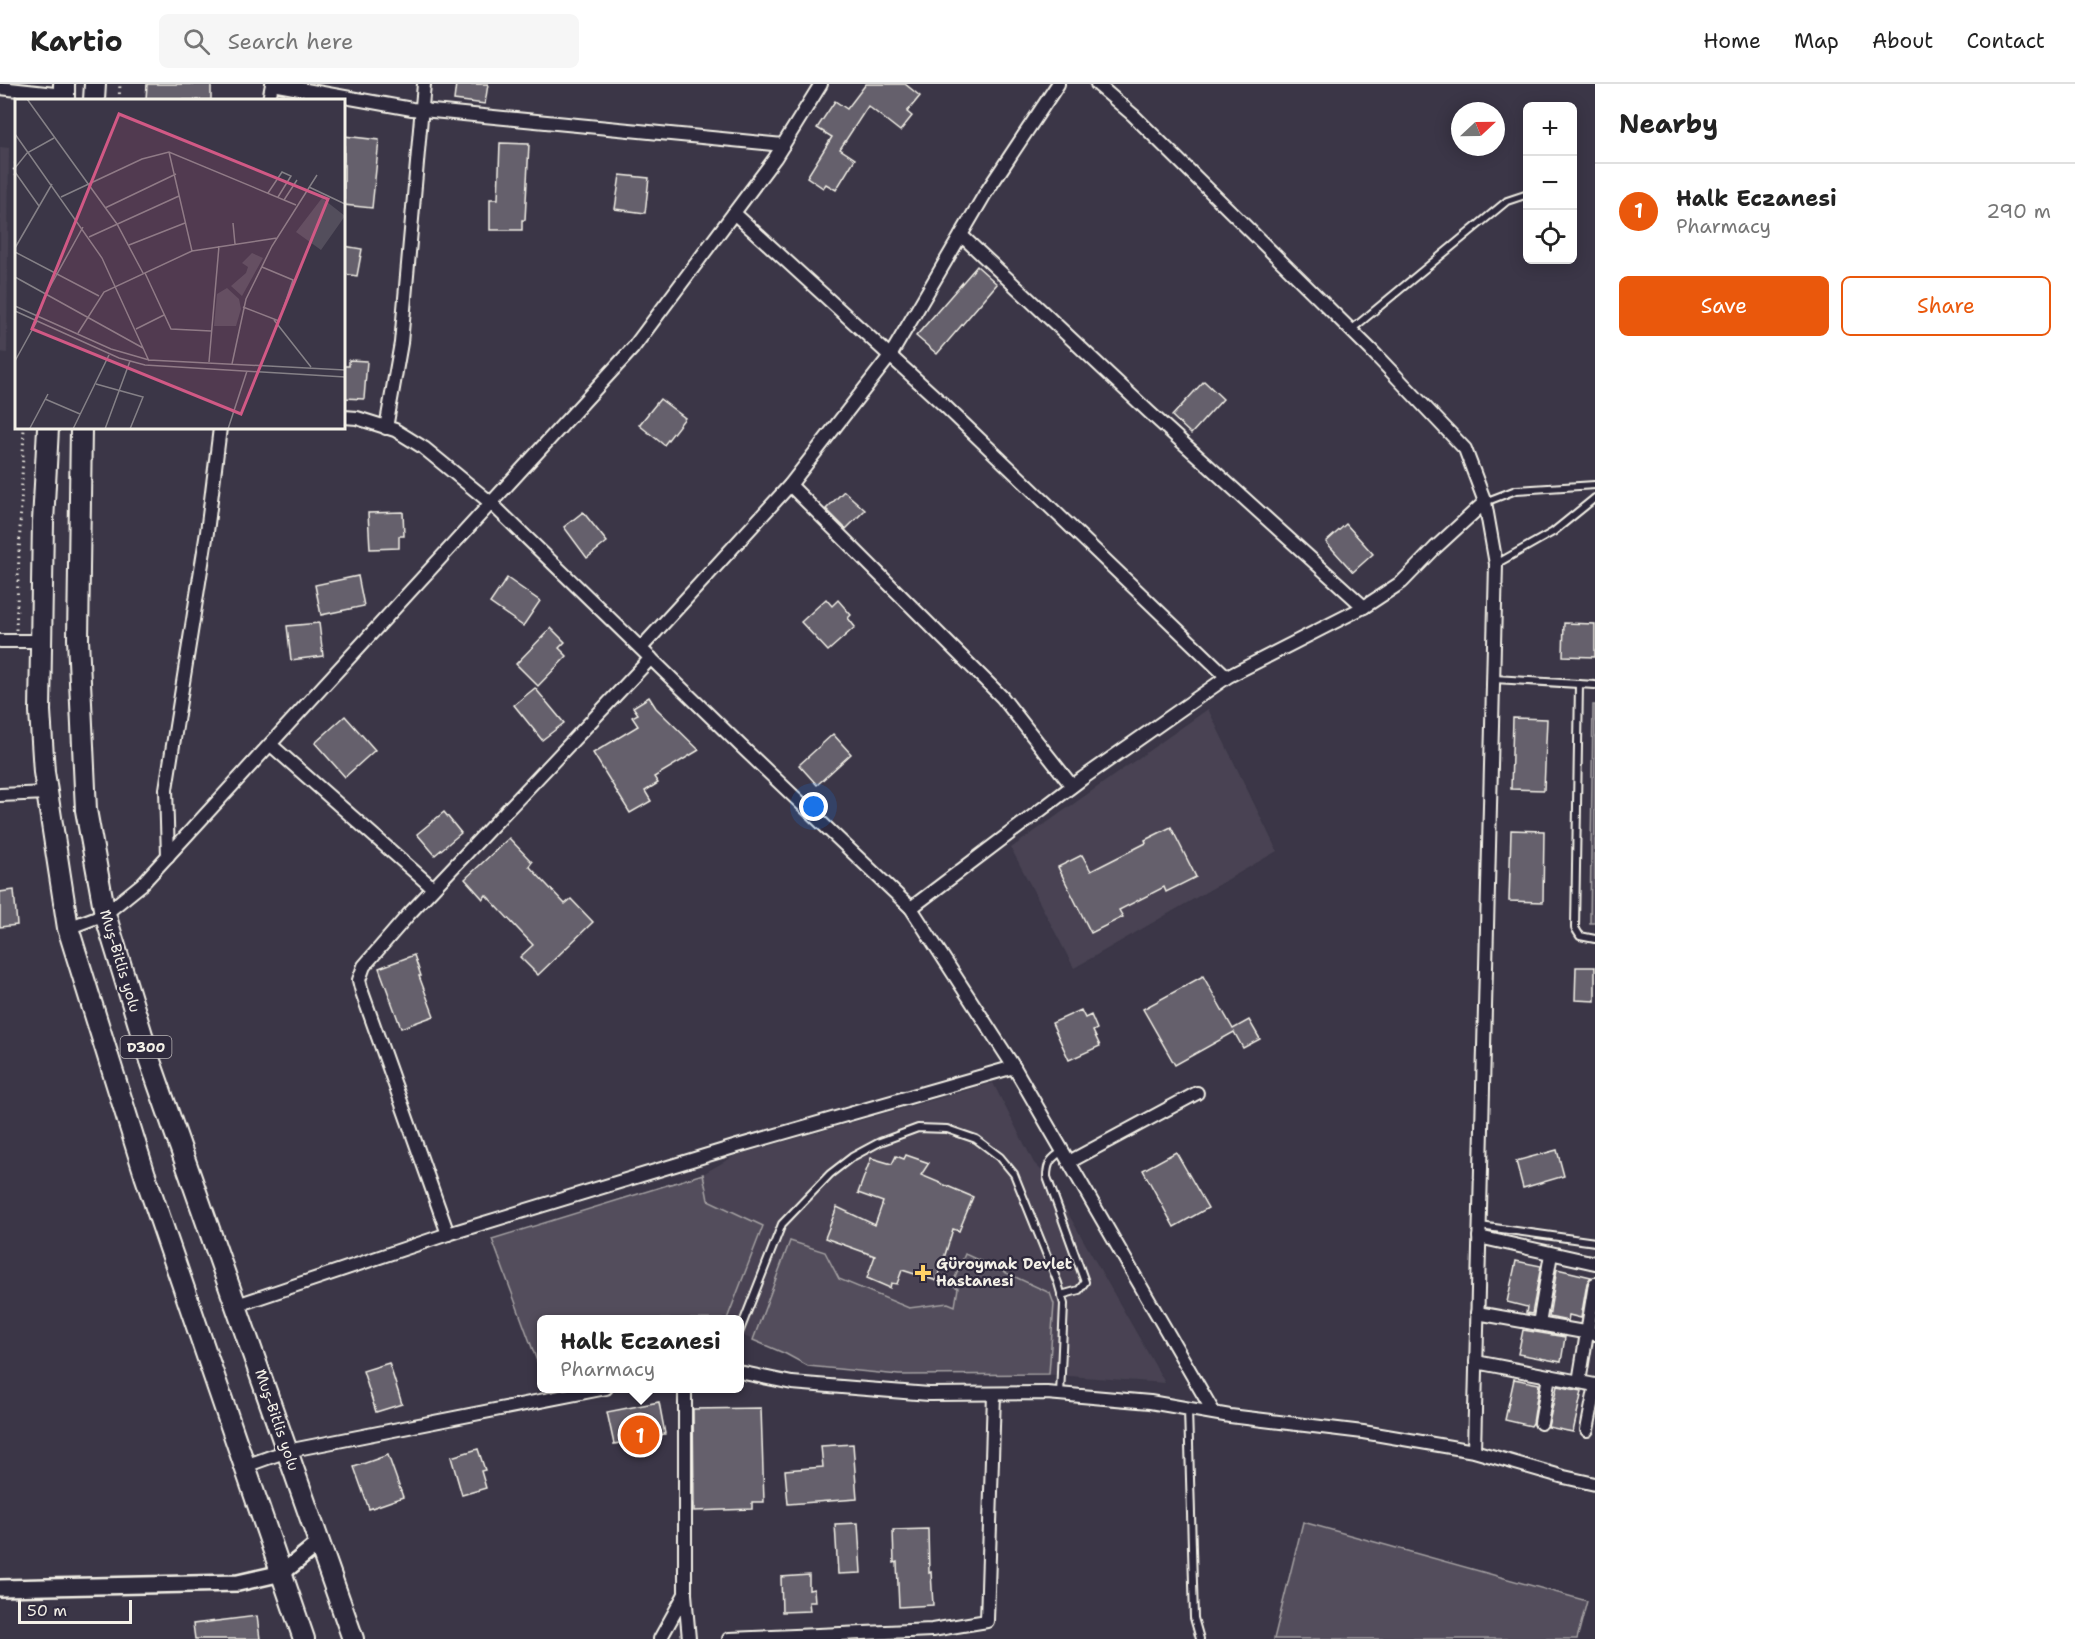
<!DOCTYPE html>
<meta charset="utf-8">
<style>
:root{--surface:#fff;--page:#f6f6f6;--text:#222;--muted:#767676;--line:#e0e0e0;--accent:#ea580c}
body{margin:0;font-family:"Shantell Sans",sans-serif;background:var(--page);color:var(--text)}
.controls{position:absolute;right:18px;top:18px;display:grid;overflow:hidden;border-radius:9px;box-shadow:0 3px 15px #0003}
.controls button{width:54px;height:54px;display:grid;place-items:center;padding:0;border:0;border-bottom:2px solid var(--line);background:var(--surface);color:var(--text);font:30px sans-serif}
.compass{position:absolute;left:1451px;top:18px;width:54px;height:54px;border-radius:50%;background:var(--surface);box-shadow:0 3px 15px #0003;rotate:68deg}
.scale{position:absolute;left:18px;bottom:15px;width:114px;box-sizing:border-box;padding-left:6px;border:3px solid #f4f1e8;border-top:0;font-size:16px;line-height:21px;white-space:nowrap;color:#f4f1e8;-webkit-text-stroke:4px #2f2a3d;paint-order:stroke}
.you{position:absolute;left:814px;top:723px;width:21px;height:21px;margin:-15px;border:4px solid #fff;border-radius:50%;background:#1a73e8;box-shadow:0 0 0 9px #1a73e833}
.badge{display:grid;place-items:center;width:39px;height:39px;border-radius:50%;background:var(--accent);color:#fff;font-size:20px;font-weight:700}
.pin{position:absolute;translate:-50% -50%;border:3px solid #fff;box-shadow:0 2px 6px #0006}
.popup{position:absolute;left:537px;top:1231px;width:207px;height:78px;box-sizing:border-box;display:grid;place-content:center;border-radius:9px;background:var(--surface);filter:drop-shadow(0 2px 4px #0005);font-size:20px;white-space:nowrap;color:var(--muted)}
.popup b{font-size:22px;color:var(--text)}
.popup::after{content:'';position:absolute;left:50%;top:100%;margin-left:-12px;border:12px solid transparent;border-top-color:var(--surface)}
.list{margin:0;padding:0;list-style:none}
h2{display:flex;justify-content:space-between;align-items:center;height:78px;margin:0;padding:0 24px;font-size:26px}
h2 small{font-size:20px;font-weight:400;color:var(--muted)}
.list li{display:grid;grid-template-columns:39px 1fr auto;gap:18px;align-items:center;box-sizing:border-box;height:96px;padding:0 24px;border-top:2px solid var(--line)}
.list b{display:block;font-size:22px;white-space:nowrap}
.list p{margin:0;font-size:20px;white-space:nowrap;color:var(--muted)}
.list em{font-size:20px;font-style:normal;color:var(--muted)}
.actions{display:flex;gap:12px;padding:18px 24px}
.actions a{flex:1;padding:14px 0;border:2px solid var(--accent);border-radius:9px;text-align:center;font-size:21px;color:var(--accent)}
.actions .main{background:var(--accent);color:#fff}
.icon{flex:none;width:33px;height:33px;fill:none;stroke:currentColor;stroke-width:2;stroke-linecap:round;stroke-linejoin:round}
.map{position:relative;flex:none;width:1595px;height:1555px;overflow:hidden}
header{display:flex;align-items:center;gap:36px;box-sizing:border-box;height:84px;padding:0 30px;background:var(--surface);border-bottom:2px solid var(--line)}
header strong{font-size:28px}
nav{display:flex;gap:33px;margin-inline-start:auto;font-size:21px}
.search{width:420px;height:54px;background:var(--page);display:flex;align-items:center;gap:15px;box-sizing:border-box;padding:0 21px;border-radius:9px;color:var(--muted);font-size:22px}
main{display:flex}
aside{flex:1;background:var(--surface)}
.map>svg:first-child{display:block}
</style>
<header>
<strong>Kartio</strong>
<div class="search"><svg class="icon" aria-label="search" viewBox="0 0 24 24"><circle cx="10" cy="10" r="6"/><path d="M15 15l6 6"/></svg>Search here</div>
<nav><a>Home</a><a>Map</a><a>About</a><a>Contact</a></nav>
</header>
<main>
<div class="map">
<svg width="1595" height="1555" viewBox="0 0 1595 1555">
<rect width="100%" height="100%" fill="#3b3647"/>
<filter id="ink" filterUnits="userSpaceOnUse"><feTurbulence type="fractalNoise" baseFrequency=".0167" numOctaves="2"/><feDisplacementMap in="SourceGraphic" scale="12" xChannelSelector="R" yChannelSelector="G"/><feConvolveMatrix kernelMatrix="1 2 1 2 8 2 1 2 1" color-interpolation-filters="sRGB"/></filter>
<g filter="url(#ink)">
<!-- built -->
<g fill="#484352">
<path d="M0,63L9,64L7,269L0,268Z"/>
<path d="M1208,625L1277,767L1074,884L1011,764Z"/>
<path d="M993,999L1034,1079L1046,1091L1165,1299L1028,1289L899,1291L808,1282L786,1270L739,1250V1236L727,1235L763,1142L708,1116L703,1090L734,1072Z"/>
</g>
<!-- green -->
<g fill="#534e5c" stroke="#a4a0a2" stroke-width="1.5">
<path d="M1593,621H1595V839H1590Z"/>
<path d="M703,1090L708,1116L763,1142L727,1235L541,1236V1288L492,1155Z"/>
<path d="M790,1157L825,1168L839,1195L909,1224L948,1219L955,1222L958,1204L952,1201L965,1170L1050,1209L1054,1220L1049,1290L899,1291L808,1282L786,1270L753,1256Z"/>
<path d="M1303,1438L1587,1517L1577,1555H1274Z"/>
</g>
<!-- building -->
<g fill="#65616c" stroke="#f4f1e8" stroke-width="1.5">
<path d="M147,0H211V16H146Z"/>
<path d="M456,0H488L485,20L454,16Z"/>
<path d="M866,0H905L920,12L907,28L912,32L900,47L868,22L840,65L855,75L836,106L826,100L823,104L807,93L832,53L817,44L835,17L847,25Z"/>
<path d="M344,52L379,56L372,124L344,121Z"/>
<path d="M500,59L529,60L525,136H522V146H490V115H498Z"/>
<path d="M620,91L649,94L645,129L615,125Z"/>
<path d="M344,162L362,165L357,192L344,190Z"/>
<path d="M977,182L997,200L937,270L916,252Z"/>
<path d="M349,276L367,277L364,315L344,314V282H349Z"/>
<path d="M1204,297L1223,315L1191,350L1172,332Z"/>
<path d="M660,315L685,334L664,361L639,341Z"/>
<path d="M844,407L865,426L846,445L826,425Z"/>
<path d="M403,428L404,452H399V464L370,465L368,429Z"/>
<path d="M583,428L607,458L587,474L564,443Z"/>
<path d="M1346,440L1373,470L1353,488L1326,458Z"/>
<path d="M358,492L364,522L321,531L315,501Z"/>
<path d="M507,494L540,517L523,542L490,519Z"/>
<path d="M826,515L832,522L838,516L851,531L848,534L855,543L828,567L801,538Z"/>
<path d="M319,539L323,572L291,576L287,542Z"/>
<path d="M1564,539L1595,540V573L1563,572Z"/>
<path d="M551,544L565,558L559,564L567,572L538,602L516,580Z"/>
<path d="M535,604L564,639L542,656L514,621Z"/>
<path d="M649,613L656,624L699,666L654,693L658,699L645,707L651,717L630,729L593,669L638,642L632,633L638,630L633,623Z"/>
<path d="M345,632L375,666L345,693L315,659Z"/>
<path d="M1513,634L1547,635L1544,706L1511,705Z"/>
<path d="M833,650L851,670L817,701L799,681Z"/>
<path d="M444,728L461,749L435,771L417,750Z"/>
<path d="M1171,743L1196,793L1166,808L1164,803L1119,826L1123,833L1091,849L1058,783L1082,771L1091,787L1146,759L1145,756Z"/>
<path d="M1511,746L1544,747L1543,818L1509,817Z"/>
<path d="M509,754L532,778L529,782L565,820L571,815L593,838L538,891L520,873L533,861L486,811L483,815L465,795Z"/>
<path d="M14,806L17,841L0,843V808Z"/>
<path d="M414,871L421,892H419L434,932L401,944L379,884Z"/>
<path d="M1576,883H1595V917L1575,916Z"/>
<path d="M1203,892L1233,945L1249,936L1260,955L1243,964L1234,948L1175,981L1143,925Z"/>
<path d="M1081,926L1085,934L1091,931L1097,945L1093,947L1100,962L1069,976L1052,939Z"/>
<path d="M1557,1066L1564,1092L1523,1104L1516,1077Z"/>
<path d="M1176,1068L1208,1124L1174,1143L1143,1086Z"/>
<path d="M906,1071L929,1079L921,1091L973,1113L959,1147L953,1145L937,1197L902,1186L897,1200L891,1199L890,1204L867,1194L875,1172L825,1154L837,1123L875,1141L883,1118L858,1109L871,1074L892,1080L896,1072L904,1075Z"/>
<path d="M1516,1177L1541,1182L1532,1230L1526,1229L1527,1223L1507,1218Z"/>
<path d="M1557,1185L1591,1193L1587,1199L1581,1234L1569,1231L1568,1237L1549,1233Z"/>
<path d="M1523,1246L1565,1253L1561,1278L1518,1270Z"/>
<path d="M389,1279L402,1320L376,1328L363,1287Z"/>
<path d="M1514,1295L1539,1300L1533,1339L1531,1342L1505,1336Z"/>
<path d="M1557,1302L1582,1307L1573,1348L1548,1343Z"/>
<path d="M659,1318L665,1350L614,1360L607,1328Z"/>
<path d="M761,1324L764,1418H752V1425L694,1427L693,1325Z"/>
<path d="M853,1360L857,1415L788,1420L785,1386L823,1383L821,1362Z"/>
<path d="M478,1365L485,1386L481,1387L486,1404L462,1411L451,1373Z"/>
<path d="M388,1371L403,1413L369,1425L354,1383Z"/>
<path d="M858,1439L861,1489L838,1490L835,1440Z"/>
<path d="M928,1445L929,1489L931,1488L933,1521L899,1523L897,1478L894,1479L893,1446Z"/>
<path d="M809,1491V1506L814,1505L815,1518H809L810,1527L782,1528L781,1493Z"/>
<path d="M257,1532L260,1555H195L193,1540Z"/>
</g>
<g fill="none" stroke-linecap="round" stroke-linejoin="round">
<!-- service casing -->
<g stroke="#f4f1e8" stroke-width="10">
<g id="service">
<path d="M1351,246L1507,117L1528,110"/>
<path d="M1485,418L1516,406L1595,401"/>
<path d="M1496,480L1553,448L1595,414"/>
<path d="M1494,595L1595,601"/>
<path d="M1579,600L1575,844L1580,852L1595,855"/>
<path d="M1480,1142L1595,1158"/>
<path d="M1061,1211L1079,1206L1085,1198L1047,1093C1047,1079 1051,1074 1063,1067"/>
<path d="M739,1249L782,1140L830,1090L852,1073L880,1058L918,1044L947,1045L976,1055L1000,1073L1014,1090L1058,1199L1064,1220L1060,1311"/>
<path d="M1188,1325L1194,1534L1200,1555"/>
</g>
</g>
<!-- minor casing -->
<g stroke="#f4f1e8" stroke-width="16">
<g id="minor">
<path d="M272,0L412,25L783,61"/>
<path d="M1097,0L1133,31L1371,266L1465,365L1485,418L1496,480L1474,1367"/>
<path d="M0,4L64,11"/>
<path d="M269,16L272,0"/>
<path d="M734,129L945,322L1227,593"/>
<path d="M961,151L1149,328L1364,523"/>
<path d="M344,333L357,334L395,346L424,364L491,419L742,663L911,824L1083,694L1227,593L1364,523L1402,498L1435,464L1485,418"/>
<path d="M386,344L401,259L424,0"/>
<path d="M790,401L1002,613L1072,702"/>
<path d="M0,557H41"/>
<path d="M641,564L790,401L890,272L985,110L1058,0"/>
<path d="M271,661L433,804"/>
<path d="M0,711L47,709"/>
<path d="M168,772L166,705L207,448L220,344"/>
<path d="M911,824L1014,983L1214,1329"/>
<path d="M68,844L105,830L142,800L633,264L775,74L821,0"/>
<path d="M1069,1078L1197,1009"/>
<path d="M448,1150L362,908L359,896L364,882L409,830L651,574"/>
<path d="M1479,1153L1595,1179"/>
<path d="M237,1221L448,1150L734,1063L1014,983"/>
<path d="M1477,1229L1595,1250"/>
<path d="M1539,1240L1551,1170"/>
<path d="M1476,1278L1595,1301"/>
<path d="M739,1288L792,1299L929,1310L1047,1309L1150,1318L1230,1332L1363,1348L1474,1367L1564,1393L1595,1400"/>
<path d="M1579,1298L1595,1200"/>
<path d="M685,1304V1510L689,1555"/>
<path d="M1541,1339L1549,1292"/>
<path d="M1587,1346L1595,1306"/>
<path d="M245,1382L287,1367L606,1304"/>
<path d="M660,1555L685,1510"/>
<path d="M729,1555L932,1546L987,1537L994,1310"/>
</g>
</g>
<!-- tertiary casing -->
<g stroke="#f4f1e8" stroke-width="20">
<path id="tertiary" d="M0,1504L238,1499L282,1489L320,1458"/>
</g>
<!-- trunk casing -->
<g stroke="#f4f1e8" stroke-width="24">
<g id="trunk">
<path d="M64,16V0"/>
<path d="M94,16L95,0"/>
<path d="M48,344L43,438L40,627L44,688L68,844L145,1091L304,1555"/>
<path d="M81,344L78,555L86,726L105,830L150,977L353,1555"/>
</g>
</g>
<!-- path -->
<g stroke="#f4f1e8" stroke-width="3" stroke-dasharray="1.5 4.5" stroke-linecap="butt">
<path d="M119,16L120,0"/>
<path d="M16,79L14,87L16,91"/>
<path d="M16,546L24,344"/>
</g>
<!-- service -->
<use href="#service" stroke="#2f2a3d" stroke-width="6"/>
<!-- minor -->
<use href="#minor" stroke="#2f2a3d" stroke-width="12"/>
<!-- tertiary -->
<use href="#tertiary" stroke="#2f2a3d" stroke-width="15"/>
<!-- trunk -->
<use href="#trunk" stroke="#2f2a3d" stroke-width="20"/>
</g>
</g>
<!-- markers -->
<path fill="#ffd166" stroke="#2f2a3d" stroke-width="2" d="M920 1180h6v6h6v6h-6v6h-6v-6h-6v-6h6z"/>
<g text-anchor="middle" stroke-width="4.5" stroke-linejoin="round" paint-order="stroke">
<!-- shield labels -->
<rect fill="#2f2a3d" stroke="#b9b5b5" stroke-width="1.5" x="120.5" y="952" width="51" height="22" rx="4.5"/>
<g font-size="14" font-weight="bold" fill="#f4f1e8">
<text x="146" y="968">D300</text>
</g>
<!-- street labels -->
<g font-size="15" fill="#f4f1e8" stroke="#2f2a3d">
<text transform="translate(120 877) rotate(73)" y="5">Muş-Bitlis yolu</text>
<text transform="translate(277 1336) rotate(71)" y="5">Muş-Bitlis yolu</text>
</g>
<!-- poi labels -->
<g font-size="15" font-weight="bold" fill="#f4f1e8" stroke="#2f2a3d" text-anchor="start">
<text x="936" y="1185">Güroymak Devlet<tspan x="936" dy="17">Hastanesi</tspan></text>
</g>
</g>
<!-- overview -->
<g transform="translate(15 15)">
<rect width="330" height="330" fill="#3b3647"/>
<path d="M307,99L330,117L306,151L281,133ZM237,154L248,159L227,197L216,187L231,174L233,168L227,164ZM212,189L224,200L226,210L221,227H199L202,195Z" fill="#534e5c"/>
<path fill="none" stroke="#858187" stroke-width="1.5" d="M12,0L102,125L128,174M0,35L87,159L134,262M0,69L12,54L39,39M0,73L24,107M294,88L330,105M253,94L267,73L276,77L263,98M46,98L127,60L154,53L281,106M269,101L282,81M90,109L161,75M218,124L220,145M74,138L164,97M114,146L170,124M0,149L37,85M177,152L262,139M0,153L84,197M130,174L156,230L196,232M0,178L128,249M32,193L68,128M0,207L96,250L134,261L330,271M228,208L264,222L278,181L247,168M0,212L104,259L130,266L330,278M259,221L296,268M121,230L149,216M63,234L89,193L177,152L154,53M0,262L22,222M194,263L204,147M217,265L231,200L257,147L302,76M81,285L128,298L115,330M30,300L65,315M15,329L33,295M58,330L94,256M90,330L115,262M213,330L232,272"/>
<path fill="#d15985" fill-opacity="0.15" stroke="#d15985" stroke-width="3" d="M104,15L313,100L226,315L17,230Z"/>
<rect width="330" height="330" fill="none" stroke="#f4f1e8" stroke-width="3"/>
</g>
</svg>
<div class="controls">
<button>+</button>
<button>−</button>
<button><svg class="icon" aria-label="locate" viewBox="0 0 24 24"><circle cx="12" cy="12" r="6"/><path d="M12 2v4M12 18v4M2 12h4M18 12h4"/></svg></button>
</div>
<svg class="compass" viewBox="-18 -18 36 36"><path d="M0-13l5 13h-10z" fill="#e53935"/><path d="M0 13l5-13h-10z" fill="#767676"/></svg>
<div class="scale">50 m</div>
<div class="you"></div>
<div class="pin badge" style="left:640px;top:1351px">1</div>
<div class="popup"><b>Halk Eczanesi</b>Pharmacy</div>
</div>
<aside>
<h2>Nearby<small></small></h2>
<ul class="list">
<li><span class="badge">1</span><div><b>Halk Eczanesi</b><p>Pharmacy</p></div><em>290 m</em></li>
</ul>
<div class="actions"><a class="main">Save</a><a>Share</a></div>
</aside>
</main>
